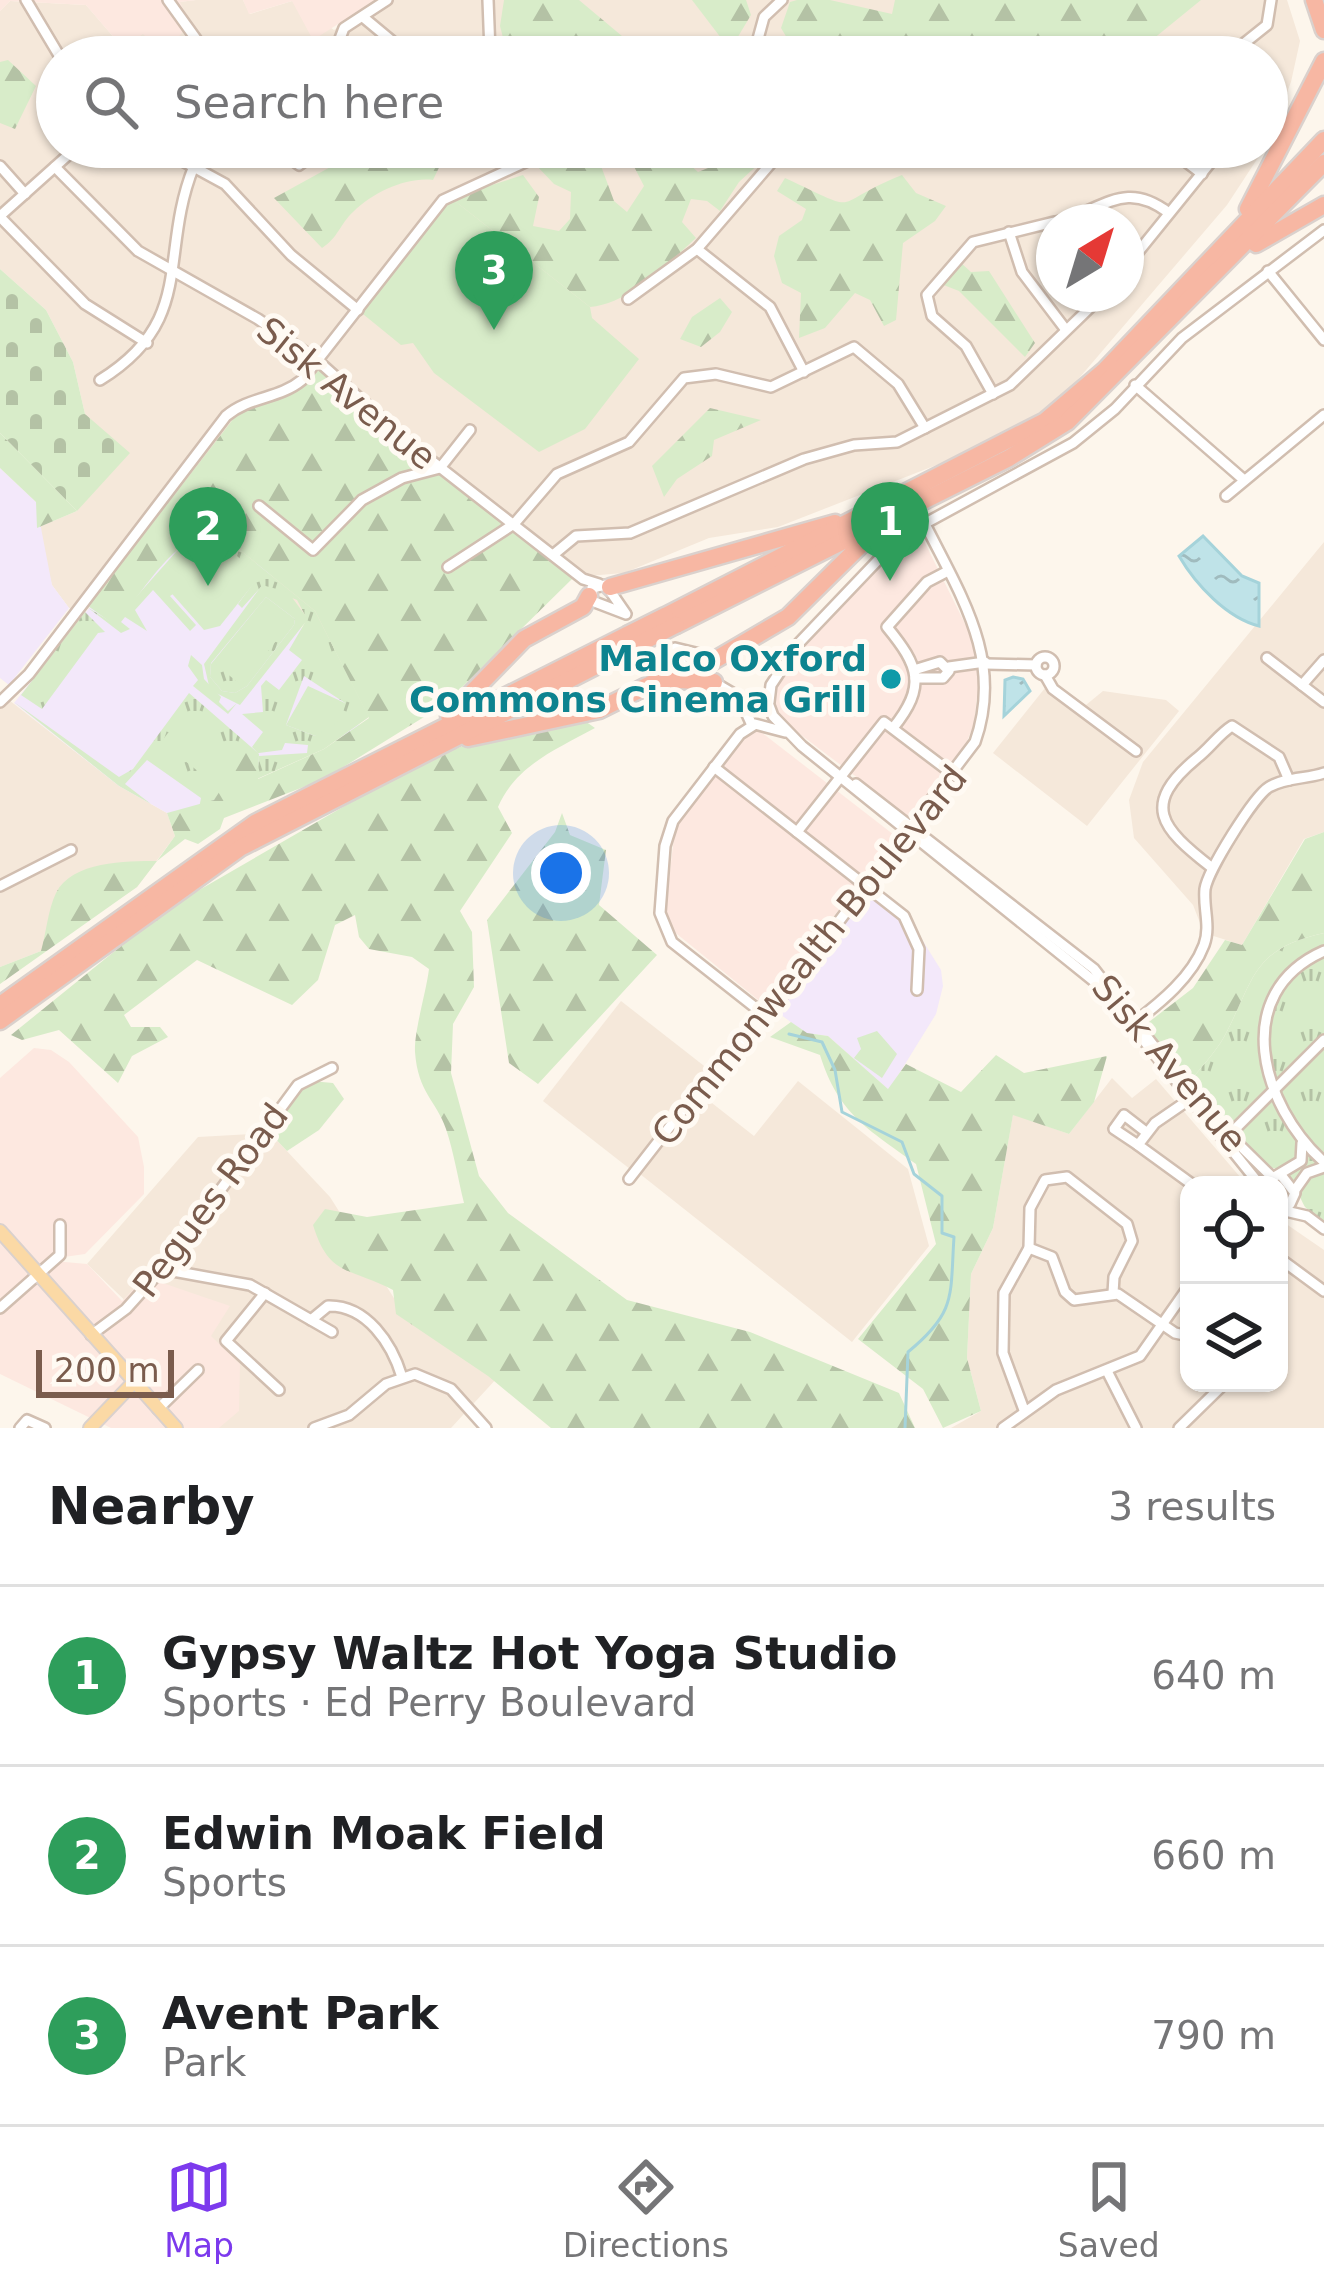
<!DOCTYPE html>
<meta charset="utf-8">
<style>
:root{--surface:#fff;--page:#f2f2f2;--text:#202124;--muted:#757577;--line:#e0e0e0;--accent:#7c3aed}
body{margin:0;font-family:"DejaVu Sans",sans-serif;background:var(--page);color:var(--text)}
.controls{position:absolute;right:36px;bottom:36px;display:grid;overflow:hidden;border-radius:24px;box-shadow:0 3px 9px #0004}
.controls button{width:108px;height:108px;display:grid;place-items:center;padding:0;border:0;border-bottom:3px solid var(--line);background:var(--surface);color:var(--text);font:60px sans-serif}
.compass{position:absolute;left:1036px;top:204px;width:108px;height:108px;border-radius:50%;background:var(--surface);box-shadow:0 3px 9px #0004;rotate:38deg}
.scale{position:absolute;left:36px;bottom:30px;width:138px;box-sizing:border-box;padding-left:12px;border:6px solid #7a5c4d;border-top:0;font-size:33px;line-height:42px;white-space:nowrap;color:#7a5c4d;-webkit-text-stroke:9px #fffaf3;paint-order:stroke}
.you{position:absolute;left:561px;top:873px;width:42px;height:42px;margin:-30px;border:9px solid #fff;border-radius:50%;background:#1a73e8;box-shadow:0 0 0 18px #1a73e833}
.badge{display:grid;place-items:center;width:78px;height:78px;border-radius:50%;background:var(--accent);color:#fff;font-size:39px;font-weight:700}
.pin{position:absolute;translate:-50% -99px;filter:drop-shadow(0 3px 6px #0008)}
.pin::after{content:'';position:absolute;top:63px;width:42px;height:36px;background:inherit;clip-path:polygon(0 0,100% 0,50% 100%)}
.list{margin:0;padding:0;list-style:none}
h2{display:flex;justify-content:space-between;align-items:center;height:156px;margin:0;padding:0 48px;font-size:51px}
h2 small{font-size:39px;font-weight:400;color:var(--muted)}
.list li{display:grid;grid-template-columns:78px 1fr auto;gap:36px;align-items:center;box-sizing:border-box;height:180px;padding:0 48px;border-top:3px solid var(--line)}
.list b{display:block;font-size:45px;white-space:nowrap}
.list p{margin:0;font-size:39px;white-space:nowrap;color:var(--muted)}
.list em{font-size:39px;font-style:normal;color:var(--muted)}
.icon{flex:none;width:66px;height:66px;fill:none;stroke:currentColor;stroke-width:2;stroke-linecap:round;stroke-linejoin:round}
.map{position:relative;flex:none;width:1324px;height:1428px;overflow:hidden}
.search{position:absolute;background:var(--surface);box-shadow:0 3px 9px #0004;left:36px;right:36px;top:36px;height:132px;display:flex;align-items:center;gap:30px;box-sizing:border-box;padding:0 42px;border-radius:66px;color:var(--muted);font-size:45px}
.sheet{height:696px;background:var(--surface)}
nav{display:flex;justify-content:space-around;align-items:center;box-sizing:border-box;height:168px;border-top:3px solid var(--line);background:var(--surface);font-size:33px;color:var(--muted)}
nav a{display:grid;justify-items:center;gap:6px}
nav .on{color:var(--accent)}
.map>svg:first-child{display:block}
</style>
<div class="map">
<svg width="1324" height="1428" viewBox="0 0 1324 1428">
<defs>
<pattern id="grass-tufts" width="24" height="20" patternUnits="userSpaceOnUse" patternTransform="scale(3)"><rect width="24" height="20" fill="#d8ecc9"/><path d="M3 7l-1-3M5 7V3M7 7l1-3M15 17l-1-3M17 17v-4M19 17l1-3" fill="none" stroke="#b4c2a5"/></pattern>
<pattern id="forest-firs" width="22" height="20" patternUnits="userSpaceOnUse" patternTransform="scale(3)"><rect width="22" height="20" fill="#d8ecc9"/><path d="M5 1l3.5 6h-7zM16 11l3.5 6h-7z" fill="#b4c2a5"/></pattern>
<pattern id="cemetery-stones" width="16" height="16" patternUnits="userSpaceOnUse" patternTransform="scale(3)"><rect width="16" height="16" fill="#d8ecc9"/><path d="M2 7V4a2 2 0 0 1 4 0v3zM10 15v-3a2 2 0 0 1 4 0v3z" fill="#b4c2a5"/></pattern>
<pattern id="water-ripples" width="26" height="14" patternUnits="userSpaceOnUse" patternTransform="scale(3)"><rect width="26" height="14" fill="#bfe3e8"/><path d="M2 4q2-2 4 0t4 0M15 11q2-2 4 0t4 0" fill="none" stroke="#a0bbbe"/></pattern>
</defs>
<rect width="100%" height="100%" fill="#fdf6ec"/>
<!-- residential -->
<g fill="#f5e8da" fill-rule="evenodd">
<path d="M196,0H243L250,14L292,1L334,30L376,0H1287L1300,41L1291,82L1267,143V57H57V147H1265L1227,205L1057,404L985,446L778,527L709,538L624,573L575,577L369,717L265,566L94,602L85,612L69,608L52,585L37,528L77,511L85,414L73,362L46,310L0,269V11L10,1L86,5L123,48L179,2ZM1054,222H1126V294H1054Z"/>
<path d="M1324,542V832L1304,839L1242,945L1204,933L1193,905L1134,838L1129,800L1143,762Z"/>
<path d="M1058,685L1086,705L1103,691L1166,700L1179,711L1087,826L993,753L1045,688Z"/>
<path d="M0,693L119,786L167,813L175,836L137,887L41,951L0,967Z"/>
<path d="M621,1001L708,1069L630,1169L543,1101Z"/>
<path d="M1112,1078L1132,1098L1156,1079L1247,1185H1189V1383H1279V1219L1324,1250V1428H951L981,1411L967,1358L971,1274L993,1228L1013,1114L1069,1134Z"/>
<path d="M798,1081L908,1169L929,1246L852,1342L640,1174L703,1096L754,1136Z"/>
<path d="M270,1133L330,1197L404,1314L498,1377L451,1428H218L239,1410L87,1264L198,1137Z"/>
</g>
<!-- commercial -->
<g fill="#fde8e0">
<path d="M0,0H196L180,2L190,24L163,54L143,34L123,48L86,5L10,1L0,11Z"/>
<path d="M243,0H376L313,40L292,1L249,14Z"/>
<path d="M920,533L975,644L979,678L974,724L965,746L913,820L771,712L773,688L790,663L898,545Z"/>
<path d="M752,725L898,838L762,1003L672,930L665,914L675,829Z"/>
<path d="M34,1048L51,1050L69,1062L138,1137L144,1167V1194L85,1254L43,1260L87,1264L122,1301L145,1277L230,1306L211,1336L240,1364L239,1411L219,1428H111L0,1374V1078Z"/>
</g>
<!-- education -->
<g fill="#f3e8fa">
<path d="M0,468L36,502L52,585L69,608L9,685L0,678Z"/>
<path d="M183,544L265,566L360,727L199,808L167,813L119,786L14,703L94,602Z"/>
<path d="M866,894L916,930L941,970L943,986L936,1014L889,1090L828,1036L806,1033L773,1009Z"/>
</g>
<!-- grass -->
<g fill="url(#grass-tufts)" fill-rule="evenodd">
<path d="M202,533H219L315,611L369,717L324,749L257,779L259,756L307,753L308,745L285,743L282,750L259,753L214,800L199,808L201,798L147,760L125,784L151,804L119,786L14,702L119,777L133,769L189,693L258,753L252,747L263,732L242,714L263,712L261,686L266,680L279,690L302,660L289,650L307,619L297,600L262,586L242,608L238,604L258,577L234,554L170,596L196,625L190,631L153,590L135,610L147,631L125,617L121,622L130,629L121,633L87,607L113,623L183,544ZM304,676L345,703L315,736L286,725Z"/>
<path d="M266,597L295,619L294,625L247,686L235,693L222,691L210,677L211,664Z"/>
<path d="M85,612L105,632L98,633L42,709L21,695Z"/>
<path d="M191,655L202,665L204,679L221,697L219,702L228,711L237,703L228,714L193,686L198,680L188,666Z"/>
<path d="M1324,933V1223L1305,1207C1296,1191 1298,1183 1283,1169C1245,1171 1211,1110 1189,1083C1200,1068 1215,1053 1224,1037C1255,979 1251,949 1324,933Z"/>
</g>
<!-- forest -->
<g fill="url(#forest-firs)">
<path d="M504,0H579L647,57H508L500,26Z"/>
<path d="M692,0H746L751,15L736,40L721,38Z"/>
<path d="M797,0H830L892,14L895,0H1201L1131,57H818L790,43L781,28L790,2Z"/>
<path d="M8,60L36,86L15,129L0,123V62Z"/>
<path d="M374,147H449L433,180C406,177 374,192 353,212C340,224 338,238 322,248L274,198L334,165L372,155Z"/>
<path d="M576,147H594L614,201L627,212L644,186L624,147H687L690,165L698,172L718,164L729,147H760L765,158L739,182L720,211L707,201L691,199L682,222L696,238C666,265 631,303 590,307L451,198L523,175L539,197L533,226L559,231L570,219L571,192L554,184L535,164Z"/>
<path d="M902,175L916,193L946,206L935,221L903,243L896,320L884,326L870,300L855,293L825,328L799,338L801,293L782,283L774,256L779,236L802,220L806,209L777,191L785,178C867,216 826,205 902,175Z"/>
<path d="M960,262L971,272L989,271L1035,343L1025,357L959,291L941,284Z"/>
<path d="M720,298L732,312L720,332L701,347L680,339L692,317Z"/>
<path d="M319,370L429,467L573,578L445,704L324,779L224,818L220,829L198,844L185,839L157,861L137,887L0,984V967L41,951C46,934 48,909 56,893C72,861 126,861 157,861L175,836L167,813L214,800L245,753L259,754L258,779L324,749L369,718L315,611L219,533C172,532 145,595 113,624L88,606L234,418C262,396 294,399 319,370Z"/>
<path d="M710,408L761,420L714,440L712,456L677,479L664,497L652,466Z"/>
<path d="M0,433L77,511L37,528L36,502L0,468Z"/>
<path d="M585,721L595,728C557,749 516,765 498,807L512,833L460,911L472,932L474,987L453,1024L451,1073L479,1176L508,1213L627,1300L750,1332L899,1393L915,1428H551L488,1376L396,1314L393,1290C349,1267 329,1277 313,1225L325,1209L367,1217L464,1203C458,1179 454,1153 446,1129C436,1100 418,1093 415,1052C414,1031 426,993 429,969L412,957L369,949L359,937L355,915L335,925L318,980L292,1005L197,960L124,1015L131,1027H160L168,1037L132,1056L118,1083L59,1030L22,1040L11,1035L168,908L421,762L471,743Z"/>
<path d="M562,813L570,835L606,850L599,905L657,955L538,1084L509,1063L487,920L555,832Z"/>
<path d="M1324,832V933C1251,949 1255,979 1224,1037C1215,1053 1200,1068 1189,1083L1145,1025L1193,988L1225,940L1242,945L1305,839Z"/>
<path d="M791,1022L807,1033L828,1036L888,1089L906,1064L961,1092L996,1055L1024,1073L1107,1056L1094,1102L1069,1134L1013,1115L993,1228L971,1274L967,1358L981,1411L943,1428L923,1389L858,1339L936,1244L916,1164C867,1128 839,1115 820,1055L770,1037Z"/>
</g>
<!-- cemetery -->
<path fill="url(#cemetery-stones)" d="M0,269L46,310L73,362L85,414L130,453L77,511L0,433Z"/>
<!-- green -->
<g fill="#d8ecc9" fill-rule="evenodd">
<path d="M451,198L590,307L592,318L639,359L585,429L539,452L434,373L413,343L401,345L358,310Z"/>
<path d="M208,546L234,553L259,577L220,626L204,630L159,579L177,557Z"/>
<path d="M262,585L288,592L308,619L240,705L210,690L204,664ZM266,597L295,619L294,625L247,686L235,693L222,691L210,677L211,663Z"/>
<path d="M261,604L288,626L241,685L214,663Z"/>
<path d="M308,686L345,703L341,720L315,736L286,725Z"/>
<path d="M185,711L242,756L218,787L161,742Z"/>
<path d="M877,1031L897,1054L882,1078L854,1058L861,1049L857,1038Z"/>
<path d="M311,1081L333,1083L344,1099L319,1130L287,1151L270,1133L293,1096Z"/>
</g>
<!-- water -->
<g fill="url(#water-ripples)" stroke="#a5d3da" stroke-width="3">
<path d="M1203,536L1242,576L1259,583V626C1227,618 1196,585 1179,556Z"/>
<path d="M1013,677L1023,679L1030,691L1004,716L1005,680Z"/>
</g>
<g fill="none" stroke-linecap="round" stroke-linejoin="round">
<!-- stream -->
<path stroke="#a5d3da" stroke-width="3" d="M789,1034L822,1042L835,1070L842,1112L902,1142L914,1174L942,1196V1233L954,1237C950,1296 957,1312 908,1352L905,1428"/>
<!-- minor casing -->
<g stroke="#d1beb0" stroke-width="14">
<g id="minor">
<path d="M26,0L60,57"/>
<path d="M168,0L209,57"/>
<path d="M488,0L490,52"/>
<path d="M363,17L411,57"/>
<path d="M333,57L344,28L387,0"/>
<path d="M753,57L764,17L782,0"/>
<path d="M1227,57L1267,25L1271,0"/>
<path d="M157,147L225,184L291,255L358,310"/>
<path d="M275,147L299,165L310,157V147"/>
<path d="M893,147H933"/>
<path d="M1177,155L1202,174"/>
<path d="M0,166L25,194"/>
<path d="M55,167L138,251L258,319L318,361L414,447L583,579L599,584"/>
<path d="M0,216L77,147"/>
<path d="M0,217L85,304L147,343"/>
<path d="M1056,222C1104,210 1124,179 1169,213"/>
<path d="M1009,232L1022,272L1066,330"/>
<path d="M697,249L770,307L804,372"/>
<path d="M1126,267L1223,147"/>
<path d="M1268,271L1324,340"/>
<path d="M628,299L697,249L772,162L794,147"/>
<path d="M100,380C197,320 158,255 194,166"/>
<path d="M1135,385L1244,480"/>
<path d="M993,394L966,346L932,316L927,295L973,242L1054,222"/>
<path d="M1226,496L1324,415"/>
<path d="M259,506L313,550L362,500L402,478L440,468L470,430"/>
<path d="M553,555L576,536L630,533L804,459L854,445L897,442L1010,385L1104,294"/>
<path d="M448,567L514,524L557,474L629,442L684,378L716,374L771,387L854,347L898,384L925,428"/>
<path d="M606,585L626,614L592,601V588Z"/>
<path d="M675,648L704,655L708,664L704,674L686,673Z"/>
<circle cx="1045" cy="666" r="9"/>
<path d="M1267,658L1324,702"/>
<path d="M986,664L1036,665"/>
<path d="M949,667L985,662"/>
<path d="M914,670L940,662L949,671L943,678H915"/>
<path d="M1045,675L1053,689L1136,751"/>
<path d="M712,681L739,697L767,700L773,716L802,746L1100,986L1260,1185"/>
<path d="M1302,685L1324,660"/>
<path d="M739,697L751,723L785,732"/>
<path d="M0,702L29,674L226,416C250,396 279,399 302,380L443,200L558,147"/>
<path d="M769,702L771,685L799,643L900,537L1073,443L1115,409L1182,338L1324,230"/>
<path d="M754,725L740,734L673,821L665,846L660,913L672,942L766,1016"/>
<path d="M893,728C927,686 919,666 887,627L927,582L948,571"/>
<path d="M714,767L904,916L919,949L917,990"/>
<path d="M856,784L1094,969L1171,1068"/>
<path d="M797,832L884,722L954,775"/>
<path d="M1211,867C1161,828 1140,805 1197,758C1210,748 1219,734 1232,726L1279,757L1289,780"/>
<path d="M0,886L71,850"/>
<path d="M1324,951C1229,993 1261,1106 1324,1162"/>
<path d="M1135,1022C1161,1002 1192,977 1204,945C1211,926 1203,908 1205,889C1208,870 1254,796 1269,787C1286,777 1307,779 1324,773"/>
<path d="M1190,1099L1155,1123L1138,1145L1193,1185"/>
<path d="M1208,1114L1271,1176"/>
<path d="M1226,1138L1324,1040"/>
<path d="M1138,1145L1114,1129L1124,1115L1146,1132"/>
<path d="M629,1179L724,1057L758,1028L975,742C1004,660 961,596 925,524"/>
<path d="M1261,1185L1301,1161L1302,1143"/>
<path d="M1295,1190L1307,1173L1324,1167"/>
<path d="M1279,1210L1290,1204L1295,1193L1281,1175"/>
<path d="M1281,1210L1307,1216L1324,1229"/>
<path d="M1029,1248L1052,1257L1065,1292L1074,1300L1118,1294L1175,1333L1189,1336"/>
<path d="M1279,1258L1324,1291"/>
<path d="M162,1269L250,1285L332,1332"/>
<path d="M265,1293L226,1341L279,1390"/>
<path d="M0,1308L60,1255V1225"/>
<path d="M311,1320L328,1306C367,1305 392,1344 402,1377"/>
<path d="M91,1335L126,1309L162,1269L298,1085L332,1068"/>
<path d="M1107,1371L1136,1428"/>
<path d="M158,1409L198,1370"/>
<path d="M1024,1410L1003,1353L1004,1293L1029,1248L1030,1208L1045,1180L1067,1177L1127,1224L1132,1241L1114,1277L1113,1293"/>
<path d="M20,1428L27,1420L45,1428"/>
<path d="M314,1428L349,1415L386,1384L415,1374L451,1389L486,1428"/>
<path d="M1003,1428L1056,1390L1140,1356L1189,1286"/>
<path d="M1179,1428L1225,1383"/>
</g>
</g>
<!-- major casing -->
<g stroke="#dad1cd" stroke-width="16">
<g id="major">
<path d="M0,1231L176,1428"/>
<path d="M90,1428L134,1382"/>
</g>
</g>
<!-- highway casing -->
<g stroke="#dad1cd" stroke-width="21">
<g id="highway">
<path d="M1314,0L1324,30"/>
<path d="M1248,209L1324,61"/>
<path d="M1256,244L1324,205"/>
<path d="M610,587L835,523"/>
<path d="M665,616L1045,421L1105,370L1324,140"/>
<path d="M676,625L1009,458L1067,422L1324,163"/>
<path d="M708,664L788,617L870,536"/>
<path d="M449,716L524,639L583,607L589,596"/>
<path d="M468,738L599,710L661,679L714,682"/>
<path d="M0,1005L255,823L627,635"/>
<path d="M0,1021L240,848L639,644"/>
</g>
</g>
<!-- minor -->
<use href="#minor" stroke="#fff" stroke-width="9"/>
<!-- major -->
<use href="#major" stroke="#fbd9a5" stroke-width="12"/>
<!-- highway -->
<use href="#highway" stroke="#f7b7a3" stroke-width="16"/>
<!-- highway-bridge casing -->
<g stroke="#dad1cd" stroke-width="21" stroke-linecap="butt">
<g id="highway-bridge">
<path d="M627,635L665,616"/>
<path d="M639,644L676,625"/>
</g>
</g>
<!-- highway-bridge -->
<use href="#highway-bridge" stroke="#f7b7a3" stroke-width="16"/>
</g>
<!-- markers -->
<circle fill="#0f9aa8" stroke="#fffaf3" stroke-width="4.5" cx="891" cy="679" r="12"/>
<g text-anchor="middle" stroke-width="10" stroke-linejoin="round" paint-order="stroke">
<!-- street labels -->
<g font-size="36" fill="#7a5c4d" stroke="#fffaf3">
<text transform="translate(347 393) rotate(39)" y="13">Sisk Avenue</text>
<text transform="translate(809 955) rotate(-51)" y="13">Commonwealth Boulevard</text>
<text transform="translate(1170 1063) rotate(50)" y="13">Sisk Avenue</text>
<text transform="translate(210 1200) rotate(-53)" y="13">Pegues Road</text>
</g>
<!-- culture labels -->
<g font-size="36" font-weight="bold" fill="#0d838f" stroke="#fffaf3" text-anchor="end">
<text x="867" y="671">Malco Oxford<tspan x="867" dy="41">Commons Cinema Grill</tspan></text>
</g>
</g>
</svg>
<div class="controls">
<button><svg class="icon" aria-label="locate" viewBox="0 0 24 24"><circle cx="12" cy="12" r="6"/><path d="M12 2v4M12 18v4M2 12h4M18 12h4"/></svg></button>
<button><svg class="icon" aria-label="layers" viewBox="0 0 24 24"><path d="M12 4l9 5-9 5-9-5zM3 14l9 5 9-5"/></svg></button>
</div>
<svg class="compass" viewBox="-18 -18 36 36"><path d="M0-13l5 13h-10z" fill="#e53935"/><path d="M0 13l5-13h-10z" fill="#757577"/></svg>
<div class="scale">200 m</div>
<div class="you"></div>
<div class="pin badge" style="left:890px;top:581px;background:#2e9e5b">1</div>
<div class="pin badge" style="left:208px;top:586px;background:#2e9e5b">2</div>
<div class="pin badge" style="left:494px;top:330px;background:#2e9e5b">3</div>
<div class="search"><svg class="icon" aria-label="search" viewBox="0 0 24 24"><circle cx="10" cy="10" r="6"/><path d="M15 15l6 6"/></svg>Search here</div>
</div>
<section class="sheet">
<h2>Nearby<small>3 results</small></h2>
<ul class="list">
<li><span class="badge" style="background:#2e9e5b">1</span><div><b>Gypsy Waltz Hot Yoga Studio</b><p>Sports · Ed Perry Boulevard</p></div><em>640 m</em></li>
<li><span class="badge" style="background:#2e9e5b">2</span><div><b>Edwin Moak Field</b><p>Sports</p></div><em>660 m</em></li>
<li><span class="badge" style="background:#2e9e5b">3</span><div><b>Avent Park</b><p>Park</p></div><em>790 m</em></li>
</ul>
</section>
<nav>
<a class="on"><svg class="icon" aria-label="map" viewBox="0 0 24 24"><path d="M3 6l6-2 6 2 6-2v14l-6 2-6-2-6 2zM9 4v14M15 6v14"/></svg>Map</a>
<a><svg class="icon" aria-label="directions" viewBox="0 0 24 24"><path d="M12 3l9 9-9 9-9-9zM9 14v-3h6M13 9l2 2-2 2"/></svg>Directions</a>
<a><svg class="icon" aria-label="saved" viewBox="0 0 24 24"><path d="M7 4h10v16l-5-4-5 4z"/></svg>Saved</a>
</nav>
